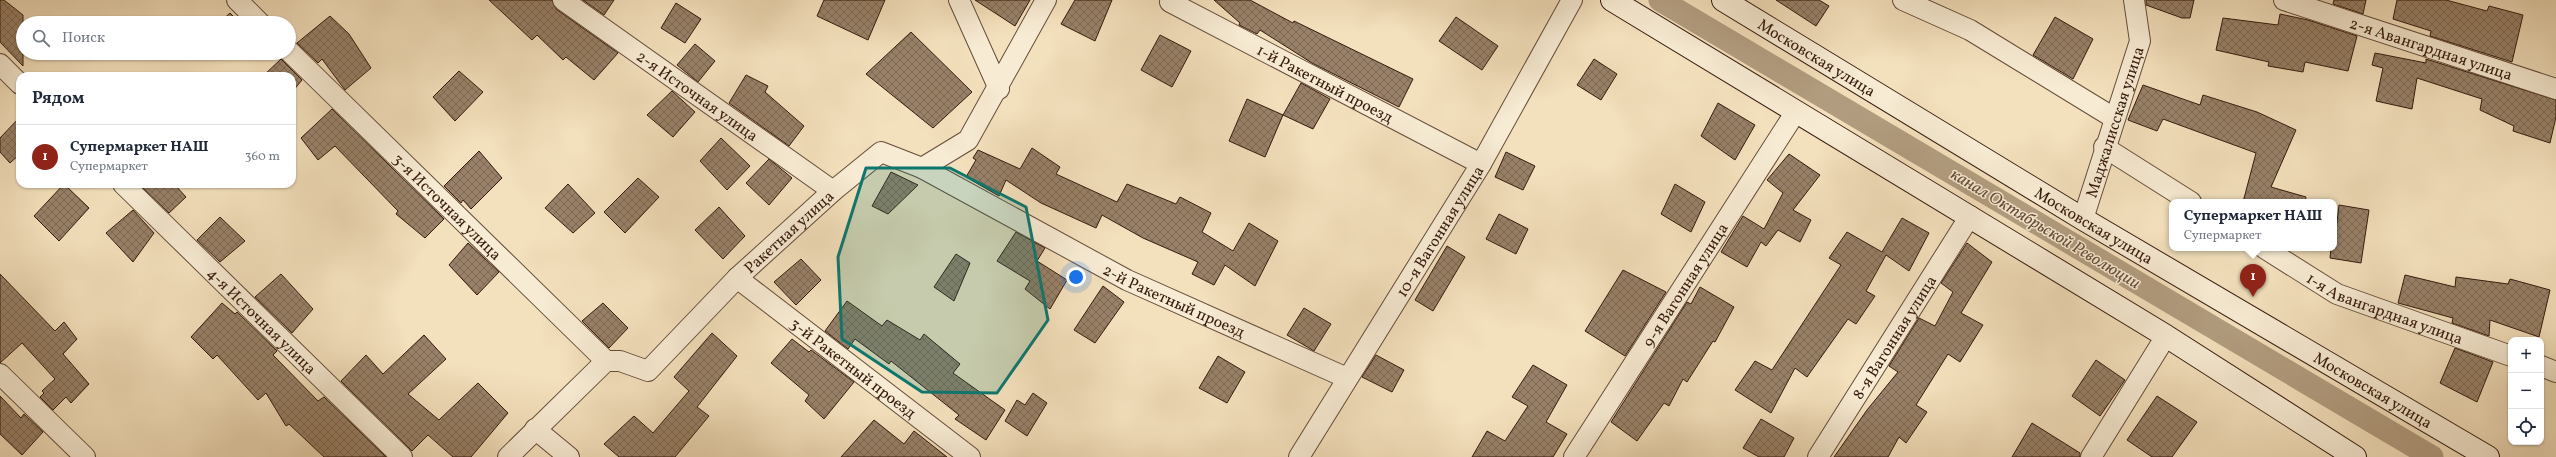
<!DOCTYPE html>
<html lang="ru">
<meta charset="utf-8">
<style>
:root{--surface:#fff;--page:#f2f2f3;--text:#1f2937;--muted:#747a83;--line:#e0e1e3;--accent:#8f2418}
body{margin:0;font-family:Vollkorn,serif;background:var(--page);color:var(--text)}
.controls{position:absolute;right:12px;bottom:12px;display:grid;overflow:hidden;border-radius:8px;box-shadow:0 1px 3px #0004}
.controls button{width:36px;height:36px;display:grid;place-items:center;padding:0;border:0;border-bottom:1px solid var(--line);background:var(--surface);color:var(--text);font:20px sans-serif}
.you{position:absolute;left:1076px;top:277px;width:14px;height:14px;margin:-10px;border:3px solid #fff;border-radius:50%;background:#1a73e8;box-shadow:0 0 0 6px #1a73e833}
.badge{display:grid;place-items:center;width:26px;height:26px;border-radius:50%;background:var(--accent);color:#fff;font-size:13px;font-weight:700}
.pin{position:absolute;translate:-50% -33px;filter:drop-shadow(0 1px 2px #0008)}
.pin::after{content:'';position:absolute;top:21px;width:14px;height:12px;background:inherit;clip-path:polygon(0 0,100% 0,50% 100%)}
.popup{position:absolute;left:2169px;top:199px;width:168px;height:52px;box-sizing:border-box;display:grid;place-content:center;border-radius:8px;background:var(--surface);filter:drop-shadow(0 1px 3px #0005);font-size:13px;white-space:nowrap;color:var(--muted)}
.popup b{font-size:15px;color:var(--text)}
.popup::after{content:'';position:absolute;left:50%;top:100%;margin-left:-8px;border:8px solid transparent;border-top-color:var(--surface)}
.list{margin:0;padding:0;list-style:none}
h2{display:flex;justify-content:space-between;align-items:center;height:52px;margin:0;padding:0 16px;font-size:17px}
h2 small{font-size:13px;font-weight:400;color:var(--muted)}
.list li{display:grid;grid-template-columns:26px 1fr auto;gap:12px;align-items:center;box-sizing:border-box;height:64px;padding:0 16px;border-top:1px solid var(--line)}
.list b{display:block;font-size:15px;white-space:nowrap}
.list p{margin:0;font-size:13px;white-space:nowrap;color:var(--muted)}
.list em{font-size:13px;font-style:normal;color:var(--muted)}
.icon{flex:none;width:22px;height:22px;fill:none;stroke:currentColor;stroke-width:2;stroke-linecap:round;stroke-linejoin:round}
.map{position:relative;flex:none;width:2556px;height:457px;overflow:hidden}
.search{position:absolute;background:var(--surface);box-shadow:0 1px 3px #0004;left:16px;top:16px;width:280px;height:44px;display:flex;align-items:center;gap:10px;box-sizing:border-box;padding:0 14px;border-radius:22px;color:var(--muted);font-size:15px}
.panel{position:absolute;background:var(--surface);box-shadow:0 1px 3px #0004;left:16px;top:72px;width:280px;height:116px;border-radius:12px}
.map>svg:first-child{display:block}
</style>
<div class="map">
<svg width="2556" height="457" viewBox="0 0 2556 457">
<defs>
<pattern id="building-cross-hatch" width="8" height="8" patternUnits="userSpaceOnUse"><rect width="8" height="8" fill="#988168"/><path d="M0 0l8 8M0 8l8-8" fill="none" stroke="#7d6954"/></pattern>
</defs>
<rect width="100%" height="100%" fill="#f3e0bc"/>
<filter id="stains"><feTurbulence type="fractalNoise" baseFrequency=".005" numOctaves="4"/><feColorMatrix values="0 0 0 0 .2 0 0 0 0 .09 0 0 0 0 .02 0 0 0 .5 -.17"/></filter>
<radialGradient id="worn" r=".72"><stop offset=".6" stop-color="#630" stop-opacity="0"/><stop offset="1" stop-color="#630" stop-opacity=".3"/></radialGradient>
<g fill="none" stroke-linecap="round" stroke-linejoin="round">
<!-- canal -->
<path stroke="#b29d80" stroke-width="23" d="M1660,0L2432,457"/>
</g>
<!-- building -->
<g fill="url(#building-cross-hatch)" stroke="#351a0d">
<path d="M0,0H4L23,15V66L0,42Z"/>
<path d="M489,0H552L556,9L618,53L594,80L566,57L563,60L537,35L532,40Z"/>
<path d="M583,0H614L604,15Z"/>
<path d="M824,0H885L868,40L817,16Z"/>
<path d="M975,0H1030L1015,26Z"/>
<path d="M1075,0H1112L1095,41L1061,24Z"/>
<path d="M1214,0H1250L1293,23L1294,21L1413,79L1399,107L1312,63L1260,30L1257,34L1239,25L1240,23Z"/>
<path d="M1776,0H1819L1829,6L1816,26Z"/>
<path d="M2146,0H2194L2190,18H2182L2146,5Z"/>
<path d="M2334,0H2366L2363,14L2333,4Z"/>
<path d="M2397,0H2446L2487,11L2489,6L2523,15L2512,62L2430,36L2431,31L2393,19Z"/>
<path d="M676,3L701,19L685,43L661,28Z"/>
<path d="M230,13L240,23H219Z"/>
<path d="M2280,14L2308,20L2357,36L2348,71L2305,62L2303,72L2268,66L2269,62L2216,50L2223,18L2278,25Z"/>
<path d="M330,16L349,34L371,68L345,90L322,59L318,63L297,43Z"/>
<path d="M1456,17L1498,46L1482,70L1439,41Z"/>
<path d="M2055,17L2093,39L2073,79L2033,55Z"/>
<path d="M911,32L972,92L933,128L866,74Z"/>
<path d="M1160,35L1191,51L1172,87L1141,70Z"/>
<path d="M695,44L715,61L698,82L677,65Z"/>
<path d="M2375,53L2426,63V59L2556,100V117L2550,143L2513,131L2514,126L2480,110L2482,99L2417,78L2412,109L2376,101L2383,68L2372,65Z"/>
<path d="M281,59L302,80L292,92V76H263Z"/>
<path d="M1594,59L1617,74L1601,100L1577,85Z"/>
<path d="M459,71L483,92L455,121L433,97Z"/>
<path d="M746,75L768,86L765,92L804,126L789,146L729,103Z"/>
<path d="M1301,83L1330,99L1313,129L1283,115Z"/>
<path d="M2143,85L2200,105L2203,95L2257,112L2296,130L2271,187L2306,197L2305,202H2243L2256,153L2163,119L2157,131L2128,120Z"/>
<path d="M672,91L695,112L673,137L647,115Z"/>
<path d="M1247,99L1283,115L1265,157L1229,141Z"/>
<path d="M1718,103L1755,125L1735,160L1701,136Z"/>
<path d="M332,109L444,219L425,238L396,214L398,211L335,146L318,160L301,138Z"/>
<path d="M20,117V154L10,163L0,152V138Z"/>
<path d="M721,138L750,166L727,190L700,161Z"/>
<path d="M1032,148L1060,167L1056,174L1117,202L1127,184L1176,204L1180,197L1211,213L1202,232L1233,251L1249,223L1278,241L1255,286L1225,265L1214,285L1192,274L1198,262L1143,238L1102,215L1096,228L1041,203L1006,180L999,196L966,177L976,160L973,158L978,150L1020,169Z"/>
<path d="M479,151L502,178L471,209L463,200L461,203L444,186Z"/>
<path d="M1506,152L1535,166L1523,190L1495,177Z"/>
<path d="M1789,154L1820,175L1793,210L1811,220L1800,242L1778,230L1766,246L1761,242L1747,267L1721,252L1743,216L1764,229L1783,193L1767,180Z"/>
<path d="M769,159L792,178L769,205L746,183Z"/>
<path d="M891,172L918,185L888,214L872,206Z"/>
<path d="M638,178L659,197L625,233L604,212Z"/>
<path d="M64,184L89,208L59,241L34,216Z"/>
<path d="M139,184H174L186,197L169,213Z"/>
<path d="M568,184L595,213L573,233L545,208Z"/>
<path d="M1675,184L1705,202L1691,232L1661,214Z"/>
<path d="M2339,205L2369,210L2361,263L2330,258L2331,248H2334Z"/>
<path d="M719,207L745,236L723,259L695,230Z"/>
<path d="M133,210L154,233L133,262L106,233Z"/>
<path d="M1499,214L1528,229L1516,254L1486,239Z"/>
<path d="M220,217L245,241L220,262L197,240Z"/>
<path d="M1902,218L1929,233L1909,271L1886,255L1866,291L1875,296L1856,324L1848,319L1807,377L1795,368L1771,413L1735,390L1755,361L1772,370L1841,265L1829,258L1847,232L1882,252Z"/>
<path d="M1016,232L1045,248L1037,261L1067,280L1050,309L1025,289L1030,281L997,261Z"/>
<path d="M468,243L499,272L477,295L449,265Z"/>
<path d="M1967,243L1992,262L1961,313L1983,325L1960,362L1948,354L1916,405L1927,412L1906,443L1899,437L1888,457H1834L1867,410L1898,372L1889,366L1919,318L1935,326L1953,292L1941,283Z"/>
<path d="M1447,246L1465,257L1433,311L1415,300Z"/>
<path d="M956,254L970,263L954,301L934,287Z"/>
<path d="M801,259L821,280L796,305L774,282Z"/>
<path d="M1623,270L1666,292L1625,356L1585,331Z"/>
<path d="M0,274L55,331L64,322L77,339L63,354L89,384L71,403L66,397L53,410L40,397L44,393L42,391L55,379L22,343L0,363Z"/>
<path d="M281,274L313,309L292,333L255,297Z"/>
<path d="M2405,275L2455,287L2456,277L2508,284L2510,279L2550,290L2539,337L2490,320L2489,336L2452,323L2453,318L2398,303Z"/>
<path d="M1103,286L1124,302L1095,343L1074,330Z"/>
<path d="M1700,287L1734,307L1715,342L1713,341L1687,382L1683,379L1669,406L1664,403L1637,441L1611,422L1687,302L1691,304Z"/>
<path d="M847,301L882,326L887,320L920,340L924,334L960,364L953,373L1005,410L986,440L955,419L959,415L891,361L889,364L855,339L848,349L825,331Z"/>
<path d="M222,303L235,314L237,312L277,351L273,355L318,401L324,397L386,457H324L289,424L286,426L266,393L258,400L217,355L213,359L191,337Z"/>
<path d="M603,303L628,328L609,348L582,321Z"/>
<path d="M1304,308L1331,324L1314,351L1287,335Z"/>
<path d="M712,333L737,356L697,407L709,416L675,457H619L604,444L634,416L653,433L689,391L674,377Z"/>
<path d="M424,335L446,359L408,394L439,420L478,383L508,413L471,457H453L428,435L412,451L341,381L366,355L383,374Z"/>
<path d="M792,339L809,352L811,350L854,382L824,419L805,401L809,395L771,363Z"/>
<path d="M2455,348L2493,362L2477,402L2440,383Z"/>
<path d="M1376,355L1404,370L1392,392L1362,377Z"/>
<path d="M1218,356L1245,372L1227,403L1199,388Z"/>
<path d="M2096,360L2125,380L2100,416L2072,396Z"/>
<path d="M1533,365L1567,385L1546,422L1567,434L1553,457H1472L1487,431L1505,441L1528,406L1512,397Z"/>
<path d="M1033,393L1047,403L1027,436L1005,421L1017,400L1025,405Z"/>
<path d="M0,396L21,418L24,414L43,432L22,455L0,434Z"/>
<path d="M2157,396L2197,422L2172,457H2152L2127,440Z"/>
<path d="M1761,419L1794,438L1784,457H1759L1743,448Z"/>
<path d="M874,420L904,444L914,431L947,457H841Z"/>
<path d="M2032,423L2080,453V457H2012Z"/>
</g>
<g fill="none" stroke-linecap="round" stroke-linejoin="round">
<!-- minor casing -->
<g stroke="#644c39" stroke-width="22">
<g id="minor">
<path d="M237,0L260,23"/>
<path id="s1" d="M563,0L833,191"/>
<path d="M959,0L999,89"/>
<path d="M1903,0L1970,30L2114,118"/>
<path id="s2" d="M2284,0L2556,89"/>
<path id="s3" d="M1170,2L1481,164"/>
<path id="s4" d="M289,51L606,361"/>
<path d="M0,64L20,84"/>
<path d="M2104,147L2191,202"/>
<path id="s5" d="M922,168L1127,280L1347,378"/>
<path id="s6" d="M123,184L402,457"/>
<path id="s7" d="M2083,219L2140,41L2134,0"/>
<path id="s8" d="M2264,248L2337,294L2511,356"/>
<path id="s9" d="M737,278L970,457"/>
<path d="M2541,366L2556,372"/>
<path d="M0,374L85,457"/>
<path d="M535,429L569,457"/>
<path id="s10" d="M508,457L606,361H620L648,371L737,278L833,191L881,152L922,168L968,140L1046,0"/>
<path id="s11" d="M1299,457L1481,164L1572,0"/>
<path id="s12" d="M1574,457L1795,113"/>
<path id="s13" d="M1818,457L1970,216"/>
<path d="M2091,457L2166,336"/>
</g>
</g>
<!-- secondary casing -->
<g stroke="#351a0d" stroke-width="24">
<g id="secondary">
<path d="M1612,0L2166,336L2355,457"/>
<path id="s14" d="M1723,0L2083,219L2488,457"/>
</g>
</g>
<!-- minor -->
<use href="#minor" stroke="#f7ebd3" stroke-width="20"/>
<!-- secondary -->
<use href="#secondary" stroke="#f7ebd3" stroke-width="22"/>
</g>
<!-- marked area -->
<path fill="#0f766e" fill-opacity="0.2" stroke="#0f766e" stroke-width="3" stroke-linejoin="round" d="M866,168H950L1026,207L1048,320L997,393L922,392L842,339L838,257Z"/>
<g text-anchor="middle" stroke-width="3" stroke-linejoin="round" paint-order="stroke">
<!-- street labels -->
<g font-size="16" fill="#351a0d" stroke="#f7ebd3">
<text dy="6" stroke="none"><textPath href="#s2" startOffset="155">2-я Авангардная улица</textPath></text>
<text dy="6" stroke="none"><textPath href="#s14" startOffset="110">Московская улица</textPath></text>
<text dy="6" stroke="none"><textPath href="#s3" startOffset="175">1-й Ракетный проезд</textPath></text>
<text dy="6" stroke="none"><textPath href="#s1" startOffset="165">2-я Источная улица</textPath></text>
<text dy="6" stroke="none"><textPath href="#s7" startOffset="102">Маджалисская улица</textPath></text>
<text dy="6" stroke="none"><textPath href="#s4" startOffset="222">3-я Источная улица</textPath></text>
<text dy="6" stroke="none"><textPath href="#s14" startOffset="434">Московская улица</textPath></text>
<text dy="6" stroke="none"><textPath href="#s10" startOffset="379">Ракетная улица</textPath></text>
<text dy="6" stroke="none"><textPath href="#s11" startOffset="266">10-я Вагонная улица</textPath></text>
<text dy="6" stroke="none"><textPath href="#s12" startOffset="205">9-я Вагонная улица</textPath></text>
<text dy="6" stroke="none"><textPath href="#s5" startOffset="285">2-й Ракетный проезд</textPath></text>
<text dy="6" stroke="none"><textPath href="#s8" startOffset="136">1-я Авангардная улица</textPath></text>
<text dy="6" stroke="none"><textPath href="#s6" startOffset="195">4-я Источная улица</textPath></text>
<text dy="6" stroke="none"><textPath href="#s13" startOffset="142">8-я Вагонная улица</textPath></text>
<text dy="6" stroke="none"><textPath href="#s9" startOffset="147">3-й Ракетный проезд</textPath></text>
<text dy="6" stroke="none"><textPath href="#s14" startOffset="758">Московская улица</textPath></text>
</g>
<!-- water labels -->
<g font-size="17" font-style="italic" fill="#674e3b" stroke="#f7ebd3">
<text transform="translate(2046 228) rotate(31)" y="6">канал Октябрьской Революции</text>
</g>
</g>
<rect width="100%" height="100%" filter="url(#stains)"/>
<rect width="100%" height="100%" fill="url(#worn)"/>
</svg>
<div class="controls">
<button>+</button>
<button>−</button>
<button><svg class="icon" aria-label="locate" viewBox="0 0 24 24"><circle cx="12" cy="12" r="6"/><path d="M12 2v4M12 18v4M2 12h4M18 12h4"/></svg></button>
</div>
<div class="you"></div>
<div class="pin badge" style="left:2253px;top:297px">1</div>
<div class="popup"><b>Супермаркет НАШ</b>Супермаркет</div>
<div class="search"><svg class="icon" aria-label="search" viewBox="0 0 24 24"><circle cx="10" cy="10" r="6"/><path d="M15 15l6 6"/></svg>Поиск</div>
<section class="panel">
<h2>Рядом<small></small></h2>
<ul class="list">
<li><span class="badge">1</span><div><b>Супермаркет НАШ</b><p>Супермаркет</p></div><em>360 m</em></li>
</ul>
</section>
</div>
